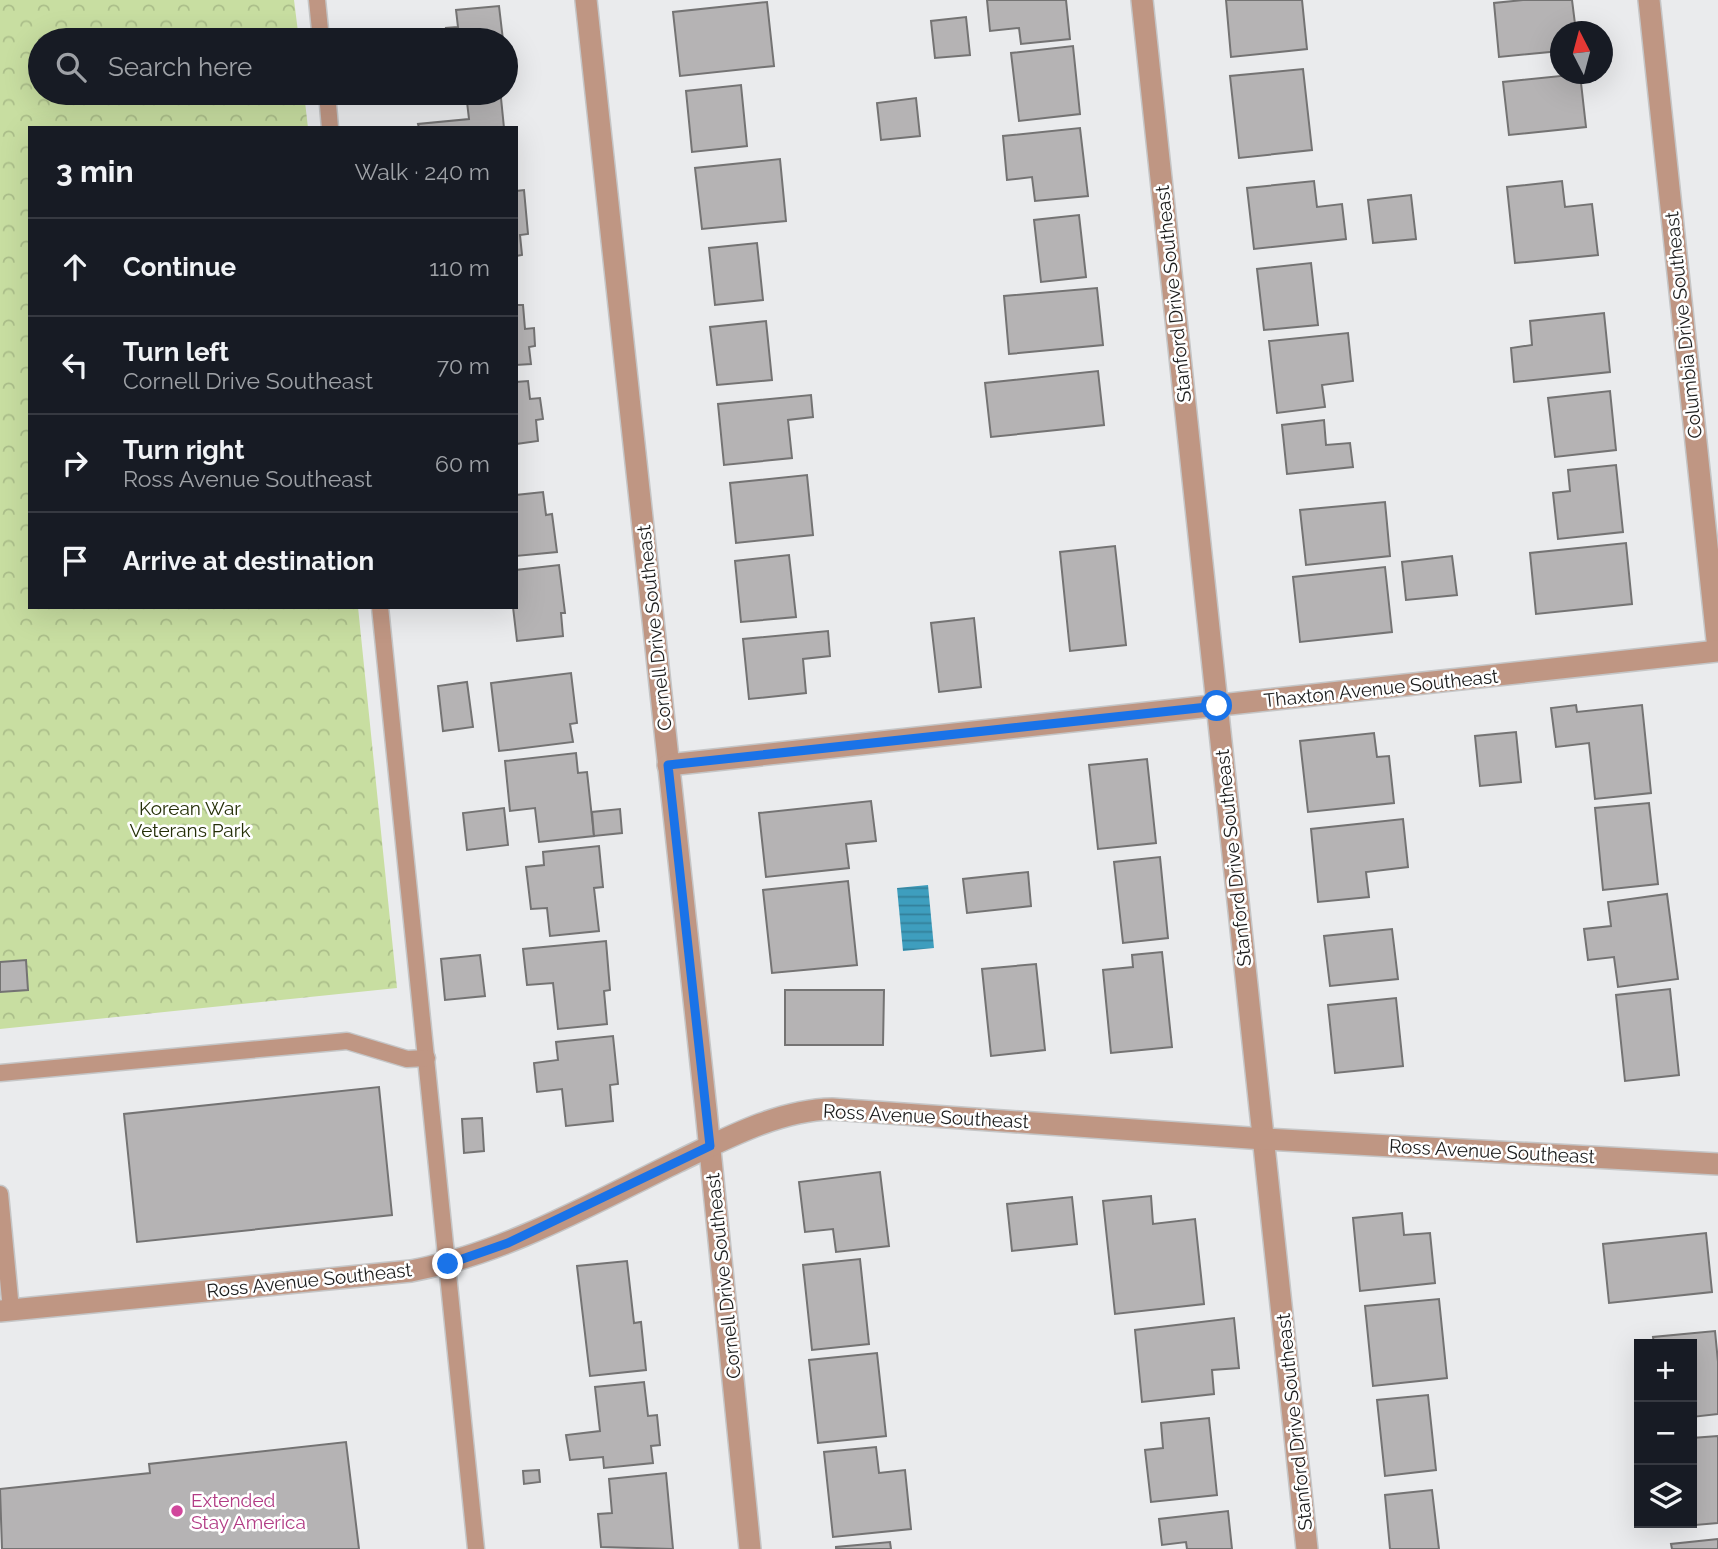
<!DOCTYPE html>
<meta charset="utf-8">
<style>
:root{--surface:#171b24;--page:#242831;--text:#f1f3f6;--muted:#9ea1a6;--line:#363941}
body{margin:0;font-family:Raleway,sans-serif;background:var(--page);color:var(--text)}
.controls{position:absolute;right:21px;bottom:21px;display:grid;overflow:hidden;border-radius:0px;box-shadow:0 7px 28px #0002}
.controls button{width:63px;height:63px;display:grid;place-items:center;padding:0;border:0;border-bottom:2px solid var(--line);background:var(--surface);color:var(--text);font:35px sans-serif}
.compass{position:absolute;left:1550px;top:21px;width:63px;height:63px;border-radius:50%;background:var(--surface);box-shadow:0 7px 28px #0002;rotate:354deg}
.stop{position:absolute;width:21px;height:21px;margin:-16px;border:5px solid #1a73e8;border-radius:50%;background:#fff}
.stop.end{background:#1a73e8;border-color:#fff;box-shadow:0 2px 7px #0008}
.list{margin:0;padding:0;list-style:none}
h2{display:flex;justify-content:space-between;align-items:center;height:91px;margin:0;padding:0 28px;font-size:30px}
h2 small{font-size:23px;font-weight:400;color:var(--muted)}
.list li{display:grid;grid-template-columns:46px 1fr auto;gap:21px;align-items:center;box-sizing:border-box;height:98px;padding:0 28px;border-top:2px solid var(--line)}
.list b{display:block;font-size:26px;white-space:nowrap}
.list p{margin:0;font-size:23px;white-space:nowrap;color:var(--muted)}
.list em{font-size:23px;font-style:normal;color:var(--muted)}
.icon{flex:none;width:38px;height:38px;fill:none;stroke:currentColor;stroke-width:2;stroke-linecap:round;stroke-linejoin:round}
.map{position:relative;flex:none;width:1718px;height:1549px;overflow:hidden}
.search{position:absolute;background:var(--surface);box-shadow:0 7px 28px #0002;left:28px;top:28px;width:490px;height:77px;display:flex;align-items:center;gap:18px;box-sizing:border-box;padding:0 24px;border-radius:38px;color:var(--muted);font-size:26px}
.panel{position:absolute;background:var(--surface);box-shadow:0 7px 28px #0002;left:28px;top:126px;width:490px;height:483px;border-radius:0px}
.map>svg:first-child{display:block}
</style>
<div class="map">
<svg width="1718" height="1549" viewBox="0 0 1718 1549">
<defs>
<pattern id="forest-crowns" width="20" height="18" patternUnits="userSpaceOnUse" patternTransform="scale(1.75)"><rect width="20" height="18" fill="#c8dea1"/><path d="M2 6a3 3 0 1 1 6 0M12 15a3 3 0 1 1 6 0" fill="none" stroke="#abbe8a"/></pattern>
<pattern id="water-rules" width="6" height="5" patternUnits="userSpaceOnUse" patternTransform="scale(1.75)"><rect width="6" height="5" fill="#3e9ebe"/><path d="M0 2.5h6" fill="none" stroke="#33809a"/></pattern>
</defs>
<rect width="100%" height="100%" fill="#eaebed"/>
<!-- forest -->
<path fill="url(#forest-crowns)" d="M0,0H294L299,40H40V93H304L308,128H30V607H358L397,988L0,1029Z"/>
<!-- water -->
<path fill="url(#water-rules)" d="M928,885L934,948L903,951L897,888Z"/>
<!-- building -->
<g fill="#b5b3b4" stroke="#747373" stroke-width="2">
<path d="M987,0H1066L1070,39L1021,44L1019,28L990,31Z"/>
<path d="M1226,0H1302L1307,49L1231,57Z"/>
<path d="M1523,0H1572L1576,32H1560V51L1499,57L1494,3Z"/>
<path d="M767,2L774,66L680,76L673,12Z"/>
<path d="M499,6L503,40H448L446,28L458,27L456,10Z"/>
<path d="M966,17L970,55L935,58L931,21Z"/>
<path d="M1073,46L1080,114L1019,121L1011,53Z"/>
<path d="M1303,69L1312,150L1239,158L1230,76Z"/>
<path d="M1580,74L1586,127L1509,135L1503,82Z"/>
<path d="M741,85L747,146L692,152L686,91Z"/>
<path d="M501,98L504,128H419L418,124L469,119L467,102Z"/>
<path d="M916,98L920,136L881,140L877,103Z"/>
<path d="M1080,128L1088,196L1035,201L1032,177L1007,180L1003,136Z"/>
<path d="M780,159L786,221L702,229L695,168Z"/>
<path d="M1314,181L1317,207L1342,204L1346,239L1254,249L1247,188Z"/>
<path d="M1562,181L1565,207L1592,204L1598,255L1515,263L1507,187Z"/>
<path d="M524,190L528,234L520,235L522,255L516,256V191Z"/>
<path d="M1411,195L1416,239L1373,243L1368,200Z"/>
<path d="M1079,215L1086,277L1041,282L1034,220Z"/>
<path d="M757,243L763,300L715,305L709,248Z"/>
<path d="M1311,263L1318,325L1264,330L1257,269Z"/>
<path d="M1097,288L1103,345L1009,354L1004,296Z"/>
<path d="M516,305H523L525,329L534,328L535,346L529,347L531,364L516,365Z"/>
<path d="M1604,313L1610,372L1514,382L1511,348L1532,345L1530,321Z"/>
<path d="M766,321L772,380L717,385L710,327Z"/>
<path d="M1348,333L1353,381L1322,385L1325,407L1277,413L1269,341Z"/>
<path d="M1098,371L1104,425L991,437L985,383Z"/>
<path d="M528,381L530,399L540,398L543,419L536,420L538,441L516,444V382Z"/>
<path d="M1610,391L1616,450L1555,457L1548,398Z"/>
<path d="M811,395L813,417L788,420L792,458L724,465L718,404Z"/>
<path d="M1324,420L1326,445L1350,443L1353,467L1287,474L1282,425Z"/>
<path d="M1616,465L1623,532L1558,539L1553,493L1570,491L1568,470Z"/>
<path d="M807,475L813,535L736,543L730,483Z"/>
<path d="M543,492L546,515L552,514L557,552L516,556V495Z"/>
<path d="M1385,502L1390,556L1306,565L1300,510Z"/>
<path d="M1626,543L1632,604L1536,614L1530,553Z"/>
<path d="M1115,546L1126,645L1070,651L1060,552Z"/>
<path d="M789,555L796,617L741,622L735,561Z"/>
<path d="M1452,556L1457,595L1406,600L1402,562Z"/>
<path d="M559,565L565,613H561L563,636L517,641L513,607H516V570Z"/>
<path d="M1385,567L1392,632L1300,642L1293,577Z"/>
<path d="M974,618L981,687L939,692L931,623Z"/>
<path d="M828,631L830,656L803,659L806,693L749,699L743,639Z"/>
<path d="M571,673L577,723L570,724L573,742L499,751L491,683Z"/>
<path d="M467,682L473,727L443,731L438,686Z"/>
<path d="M1576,705L1577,712L1642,705L1651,793L1595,799L1589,743L1556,747L1551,708Z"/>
<path d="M1516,732L1521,782L1480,786L1475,736Z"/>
<path d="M1374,733L1377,757L1389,756L1394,803L1308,812L1300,741Z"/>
<path d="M576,753L578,773L587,772L594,836L539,842L535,808L510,811L505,761Z"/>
<path d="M1147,759L1156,843L1098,849L1089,765Z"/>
<path d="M871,801L876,841L846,844L849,868L766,877L759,813Z"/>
<path d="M1649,803L1658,884L1603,890L1595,808Z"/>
<path d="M504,808L508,845L467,850L463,813Z"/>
<path d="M620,809L622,833L594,836L592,812Z"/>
<path d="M1403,819L1408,867L1366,872L1369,897L1318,902L1311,829Z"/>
<path d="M599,846L603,887L594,888L599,931L550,936L547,908L531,909L526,867L544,865L543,852Z"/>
<path d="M1160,857L1168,938L1123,943L1114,862Z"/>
<path d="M1028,872L1031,906L967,913L963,879Z"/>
<path d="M848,881L857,965L772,973L763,890Z"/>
<path d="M1667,894L1678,979L1618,987L1614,957L1588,960L1584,929L1611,926L1608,902Z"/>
<path d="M1392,929L1398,979L1330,986L1324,936Z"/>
<path d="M606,941L610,990L604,991L607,1024L558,1029L553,983L527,985L523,949Z"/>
<path d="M1162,952L1172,1047L1111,1053L1103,970L1133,967L1132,955Z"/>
<path d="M480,955L485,996L445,1000L441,959Z"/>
<path d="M26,960L28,990L0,992V962Z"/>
<path d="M1036,964L1045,1050L991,1056L982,969Z"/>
<path d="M1670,989L1679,1075L1625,1081L1616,995Z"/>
<path d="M785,990H884L883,1045H785Z"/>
<path d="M1396,998L1403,1066L1335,1073L1328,1005Z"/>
<path d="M613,1036L618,1084L610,1085L613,1121L566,1126L562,1089L537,1092L534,1063L558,1060L556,1042Z"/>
<path d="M379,1087L392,1215L137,1242L124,1114Z"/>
<path d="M482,1118L484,1151L464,1153L462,1119Z"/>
<path d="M880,1172L889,1246L836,1252L833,1229L805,1232L799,1182Z"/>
<path d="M1151,1196L1153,1224L1195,1219L1204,1304L1115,1314L1103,1201Z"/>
<path d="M1072,1197L1077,1244L1012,1251L1007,1204Z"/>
<path d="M1402,1213L1404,1235L1430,1233L1435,1283L1360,1291L1353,1218Z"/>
<path d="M1706,1233L1712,1292L1609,1303L1603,1244Z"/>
<path d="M860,1259L869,1344L812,1350L803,1265Z"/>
<path d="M627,1261L634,1323L641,1322L646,1370L590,1376L577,1266Z"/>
<path d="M1439,1299L1447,1378L1373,1386L1365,1306Z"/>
<path d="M1234,1318L1239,1368L1212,1370L1214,1394L1142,1402L1135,1330Z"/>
<path d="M1715,1331L1718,1362V1414L1692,1417V1344H1654L1653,1337Z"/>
<path d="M877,1353L886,1436L818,1443L809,1360Z"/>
<path d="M644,1382L648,1416L657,1415L660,1445L651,1446L653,1463L604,1468L603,1457L570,1460L566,1435L600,1431L595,1387Z"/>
<path d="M1428,1395L1436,1470L1385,1476L1377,1400Z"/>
<path d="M1209,1418L1217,1495L1151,1502L1145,1450L1163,1448L1161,1423Z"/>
<path d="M1718,1436V1523L1684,1526V1523H1692V1438Z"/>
<path d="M346,1442L359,1549H2L0,1489L150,1473L149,1464Z"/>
<path d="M876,1447L879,1473L905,1470L911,1529L833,1537L824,1452Z"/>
<path d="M539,1470L540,1482L524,1484L523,1471Z"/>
<path d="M666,1473L673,1549L601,1547L598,1514L612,1513L609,1479Z"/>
<path d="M1432,1490L1439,1549H1390L1385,1495Z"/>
<path d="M1228,1511L1232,1549H1187L1186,1542L1162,1545L1159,1519Z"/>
<path d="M1718,1539V1549H1672L1671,1544Z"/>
<path d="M890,1542L891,1549H836V1547Z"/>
</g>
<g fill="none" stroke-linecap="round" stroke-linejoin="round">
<!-- lane casing -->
<g stroke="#c5c6c7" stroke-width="19">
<g id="lane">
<path d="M317,0L321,40"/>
<path d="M327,93L330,128"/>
<path d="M380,607L476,1549"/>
<path d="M0,1073L347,1041L407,1059L427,1058"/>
<path d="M0,1194L11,1310"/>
</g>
</g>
<!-- street casing -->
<g stroke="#c5c6c7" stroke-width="24">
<g id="street">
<path d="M586,0L706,1110L750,1549"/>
<path d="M1142,0L1307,1549"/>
<path d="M1649,0L1718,649"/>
<path d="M668,765L1718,651"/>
<path d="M0,1311L411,1271C506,1253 591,1204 677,1162C725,1139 778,1110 832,1109L1264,1139L1718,1164"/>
</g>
</g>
<!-- lane -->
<use href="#lane" stroke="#bf9683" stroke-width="16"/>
<!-- street -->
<use href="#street" stroke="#bf9683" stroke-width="21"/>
</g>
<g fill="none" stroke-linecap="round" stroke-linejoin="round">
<!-- route -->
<path stroke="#1a73e8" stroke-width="9" d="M448,1264L508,1243L710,1146L668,765L1217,706"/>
</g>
<!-- markers -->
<circle fill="#d1479c" stroke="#fff" stroke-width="2.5" cx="177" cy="1511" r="7"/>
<g text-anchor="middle" stroke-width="5" stroke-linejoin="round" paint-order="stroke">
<!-- street labels -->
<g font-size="19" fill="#1b1c1c" stroke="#fff">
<text transform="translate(1173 294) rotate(-96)" y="7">Stanford Drive Southeast</text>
<text transform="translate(1683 325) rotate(-96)" y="7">Columbia Drive Southeast</text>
<text transform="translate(654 628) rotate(-96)" y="7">Cornell Drive Southeast</text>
<text transform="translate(1381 688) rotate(-6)" y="7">Thaxton Avenue Southeast</text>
<text transform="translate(1233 858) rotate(-96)" y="7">Stanford Drive Southeast</text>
<text transform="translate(926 1116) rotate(3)" y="7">Ross Avenue Southeast</text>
<text transform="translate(1492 1151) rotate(3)" y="7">Ross Avenue Southeast</text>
<text transform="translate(723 1276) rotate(-96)" y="7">Cornell Drive Southeast</text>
<text transform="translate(309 1280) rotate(-6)" y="7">Ross Avenue Southeast</text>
<text transform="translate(1294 1422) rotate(-96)" y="7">Stanford Drive Southeast</text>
</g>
<!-- park labels -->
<g font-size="19" fill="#242f07" stroke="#fff">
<text x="190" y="815">Korean War<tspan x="190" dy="22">Veterans Park</tspan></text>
</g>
<!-- hotel labels -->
<g font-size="19" fill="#b23c85" stroke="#fff" text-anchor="start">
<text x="191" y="1507">Extended<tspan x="191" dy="22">Stay America</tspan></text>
</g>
</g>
</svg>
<div class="controls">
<button>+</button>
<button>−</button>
<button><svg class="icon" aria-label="layers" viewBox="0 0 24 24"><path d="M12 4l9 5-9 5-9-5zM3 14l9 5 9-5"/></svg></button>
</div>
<svg class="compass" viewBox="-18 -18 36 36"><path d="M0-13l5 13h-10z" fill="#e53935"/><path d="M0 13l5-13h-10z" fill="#9ea1a6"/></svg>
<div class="stop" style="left:1217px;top:706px"></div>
<div class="stop end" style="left:448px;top:1264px"></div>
<div class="search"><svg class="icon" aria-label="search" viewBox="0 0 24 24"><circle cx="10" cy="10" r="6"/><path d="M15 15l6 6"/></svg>Search here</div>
<section class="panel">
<h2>3 min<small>Walk · 240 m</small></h2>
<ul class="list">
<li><svg class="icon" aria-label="ahead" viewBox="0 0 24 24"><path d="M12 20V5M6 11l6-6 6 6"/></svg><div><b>Continue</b></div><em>110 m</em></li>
<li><svg class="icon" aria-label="left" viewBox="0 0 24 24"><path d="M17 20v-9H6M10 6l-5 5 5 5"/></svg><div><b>Turn left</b><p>Cornell Drive Southeast</p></div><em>70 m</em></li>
<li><svg class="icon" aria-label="right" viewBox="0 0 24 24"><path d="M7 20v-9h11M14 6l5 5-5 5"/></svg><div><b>Turn right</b><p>Ross Avenue Southeast</p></div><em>60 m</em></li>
<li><svg class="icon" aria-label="arrive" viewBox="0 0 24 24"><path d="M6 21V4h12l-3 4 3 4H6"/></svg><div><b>Arrive at destination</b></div></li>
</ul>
</section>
</div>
